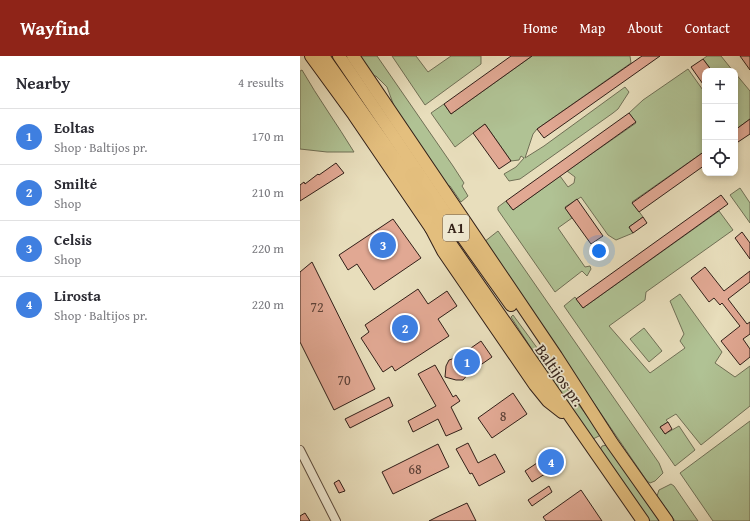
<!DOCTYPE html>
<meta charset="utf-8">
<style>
:root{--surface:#fff;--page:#f7f7f7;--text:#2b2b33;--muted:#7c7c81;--line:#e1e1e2;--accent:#8f2418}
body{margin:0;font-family:"Gentium Book Plus",serif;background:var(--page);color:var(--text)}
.controls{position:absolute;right:12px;top:12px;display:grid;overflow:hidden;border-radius:8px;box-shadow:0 2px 6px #0003}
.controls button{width:36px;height:36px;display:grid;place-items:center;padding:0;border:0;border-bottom:1px solid var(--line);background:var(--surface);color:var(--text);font:20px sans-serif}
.you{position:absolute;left:299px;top:195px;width:14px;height:14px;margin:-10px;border:3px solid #fff;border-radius:50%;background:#1a73e8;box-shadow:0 0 0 6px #1a73e833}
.badge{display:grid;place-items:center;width:26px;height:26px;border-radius:50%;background:var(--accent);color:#fff;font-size:13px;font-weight:700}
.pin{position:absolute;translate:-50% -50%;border:2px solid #fff;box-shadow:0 1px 4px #0006}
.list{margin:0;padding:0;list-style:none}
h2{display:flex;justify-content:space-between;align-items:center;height:52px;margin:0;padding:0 16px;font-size:17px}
h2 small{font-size:13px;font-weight:400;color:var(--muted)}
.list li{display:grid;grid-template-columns:26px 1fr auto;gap:12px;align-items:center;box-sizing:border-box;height:56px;padding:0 16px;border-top:1px solid var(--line)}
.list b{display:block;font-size:15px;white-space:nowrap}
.list p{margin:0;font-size:13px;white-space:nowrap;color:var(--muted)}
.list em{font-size:13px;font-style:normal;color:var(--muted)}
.icon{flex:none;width:22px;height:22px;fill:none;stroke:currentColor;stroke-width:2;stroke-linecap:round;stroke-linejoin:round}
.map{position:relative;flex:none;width:450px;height:465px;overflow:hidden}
header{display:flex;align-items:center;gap:24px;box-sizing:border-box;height:56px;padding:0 20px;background:var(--accent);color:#fff}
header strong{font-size:19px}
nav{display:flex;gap:22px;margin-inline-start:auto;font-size:14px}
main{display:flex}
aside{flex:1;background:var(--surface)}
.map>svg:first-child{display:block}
</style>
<header>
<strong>Wayfind</strong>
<nav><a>Home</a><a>Map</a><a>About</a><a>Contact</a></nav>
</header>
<main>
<aside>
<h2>Nearby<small>4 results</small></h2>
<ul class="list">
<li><span class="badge" style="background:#3f7fe0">1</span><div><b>Eoltas</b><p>Shop · Baltijos pr.</p></div><em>170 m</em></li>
<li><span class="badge" style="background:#3f7fe0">2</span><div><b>Smiltė</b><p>Shop</p></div><em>210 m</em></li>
<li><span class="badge" style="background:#3f7fe0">3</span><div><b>Celsis</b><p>Shop</p></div><em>220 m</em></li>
<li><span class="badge" style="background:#3f7fe0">4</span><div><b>Lirosta</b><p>Shop · Baltijos pr.</p></div><em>220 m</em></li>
</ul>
</aside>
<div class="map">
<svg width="450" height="465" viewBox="0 0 450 465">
<rect width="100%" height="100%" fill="#e8debc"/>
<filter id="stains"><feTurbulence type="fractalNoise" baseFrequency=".005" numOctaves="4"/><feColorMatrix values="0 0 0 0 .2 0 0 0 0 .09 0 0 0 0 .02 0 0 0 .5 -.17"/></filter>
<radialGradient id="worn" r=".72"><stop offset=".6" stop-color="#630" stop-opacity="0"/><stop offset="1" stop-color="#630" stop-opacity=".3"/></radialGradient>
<!-- green -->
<g fill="#b0c294" stroke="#707056">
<path d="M58,0H77L153,110L164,127L162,130L168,140L161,146L150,130H147L98,61L87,31L76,20H72Z"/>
<path d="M92,0H116L128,16L151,0H181V8L125,49Z"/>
<path d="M232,0H330L331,7L237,73L233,78L225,102L244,90L325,31L329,36L318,53L313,57L220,123L209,125L204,118L216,111L224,102L221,100L219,104L211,105L185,68L155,91L131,57L144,48L151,58Z"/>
<path d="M407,0H421L433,15H412L403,3Z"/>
<path d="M388,13L405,37V89L403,91L405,95L332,146L343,161L329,171L333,177L316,184L308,179L281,141L265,151L272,162L258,172L285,211L290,210L291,213L287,220L282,215L255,236L198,154V151L206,145L213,154L260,120L268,131L274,127L275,121L267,115L336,67L329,57L343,44Z"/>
<path d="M2,14C18,42 37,68 54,96H27L0,93V15Z"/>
<path d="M435,17L450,35V63L435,74Z"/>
<path d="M440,132L450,147V167L430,139Z"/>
<path d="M419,155L433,174L346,236L345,244L309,270L350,317L385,292L380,285L384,278L370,245L380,238L422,296L415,307L435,321L450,310V350L401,389L376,358L366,364L368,366L360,371L365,378L379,370L395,394L375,410L264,250L275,241L283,252Z"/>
<path d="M198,175L359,407L363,417L355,425L350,427L347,425L184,186Z"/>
<path d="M213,259L301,379L293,383L262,340L211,261Z"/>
<path d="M344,272L362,295L349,306L330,283Z"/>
<path d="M450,365V465H413L380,417Z"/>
<path d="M307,389L361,465H347L300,394L302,390Z"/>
<path d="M371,428L374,430L398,465H375L357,440L359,434Z"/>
</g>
<!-- building -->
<g fill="#e1a893" stroke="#311f18">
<path d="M211,0H232L151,58L144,48Z"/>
<path d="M342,0H360L244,82L237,73Z"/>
<path d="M440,0H450V14Z"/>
<path d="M403,3L412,15H405V31L391,11Z"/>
<path d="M329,57L336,66L213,154L206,145Z"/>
<path d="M450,63V78L435,88V74Z"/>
<path d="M185,68L211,105L199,113L173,77Z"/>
<path d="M405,95V109L339,156L332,147Z"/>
<path d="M36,107L44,117L0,145V129L4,126L5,128L18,118L19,119Z"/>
<path d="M421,139L428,148L283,252L276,243Z"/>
<path d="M277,143L303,180L291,188L265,152Z"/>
<path d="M343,161L347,167L333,177L329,171Z"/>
<path d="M93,163L121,202L74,234L57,208L48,214L39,199Z"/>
<path d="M442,176L450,187V203L435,182Z"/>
<path d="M12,206L75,333L34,354L0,286V216Z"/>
<path d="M405,211L424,235L450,215V226L428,243L447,268L450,266V278L443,283L450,293V301L440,309L421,285L440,270L422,247L420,249L414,242L409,246L391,222Z"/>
<path d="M118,233L128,248L147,235L157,250L138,263L149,280L95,315L92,310L83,316L61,282L69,276L65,269Z"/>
<path d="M181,285L192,301L169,317L163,324H156L145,321L146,310L149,304L158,301Z"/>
<path d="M135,309L153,341L156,339L160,345L151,351L162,373L146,380L138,363L113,376L108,365L136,350L118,318Z"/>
<path d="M213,337L227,358L192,382L178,362Z"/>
<path d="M89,341L93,350L50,372L45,363Z"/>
<path d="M368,366L372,373L365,378L360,371Z"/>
<path d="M168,387L178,407L195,398L205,416L179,430L172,417L170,418L156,393Z"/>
<path d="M138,388L149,411L93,438L82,416Z"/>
<path d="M255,395L263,406L258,409L260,413L255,416L253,413L232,426L225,415Z"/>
<path d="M39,424L45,435L39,437L34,427Z"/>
<path d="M249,430L252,436L232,450L228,444Z"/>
<path d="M281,434L302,465H246L243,461Z"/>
<path d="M167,447L176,465H129L139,460Z"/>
<path d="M5,457L10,465H0V460Z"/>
</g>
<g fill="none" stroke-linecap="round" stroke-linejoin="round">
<!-- minor casing -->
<g stroke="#5f4f41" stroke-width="10">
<path id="minor" d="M0,394L36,465"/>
</g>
<!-- highway casing -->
<g stroke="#311f18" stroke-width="14">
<g id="highway">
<path d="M11,0L54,59L131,172L136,177"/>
<path d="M23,0L139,165L152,190L343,465"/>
<path d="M39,0L147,159L211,249"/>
<path d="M53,0L256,300L312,387L367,465"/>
<path d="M131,172L143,195L235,329L248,345L262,356"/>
</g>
</g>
<!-- minor -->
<use href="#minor" stroke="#f0ead3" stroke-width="8"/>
<!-- highway -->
<use href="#highway" stroke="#e4bf7e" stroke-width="12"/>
</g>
<g text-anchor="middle" stroke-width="3.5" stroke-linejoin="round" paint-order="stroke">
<!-- number labels -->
<g font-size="14" fill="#5d4137">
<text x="17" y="256">72</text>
<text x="44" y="329">70</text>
<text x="203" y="365">8</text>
<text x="115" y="418">68</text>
</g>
<!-- shield labels -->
<rect fill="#f0ead3" stroke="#6a5c50" stroke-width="1" x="143" y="159" width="26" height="26" rx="3"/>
<g font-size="15" font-weight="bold" fill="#311f18">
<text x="156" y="177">A1</text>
</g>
<!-- street labels -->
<g font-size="16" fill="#311f18" stroke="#f0ead3">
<text transform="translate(260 319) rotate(55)" y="6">Baltijos pr.</text>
</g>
</g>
<rect width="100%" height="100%" filter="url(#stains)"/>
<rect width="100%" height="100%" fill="url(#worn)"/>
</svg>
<div class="controls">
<button>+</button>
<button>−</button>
<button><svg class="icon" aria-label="locate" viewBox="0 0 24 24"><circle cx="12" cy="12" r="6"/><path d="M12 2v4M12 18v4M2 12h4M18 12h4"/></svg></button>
</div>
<div class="you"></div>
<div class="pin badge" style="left:167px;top:306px;background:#3f7fe0">1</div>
<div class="pin badge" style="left:105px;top:272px;background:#3f7fe0">2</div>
<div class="pin badge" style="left:83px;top:189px;background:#3f7fe0">3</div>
<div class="pin badge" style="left:251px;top:406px;background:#3f7fe0">4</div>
</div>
</main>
